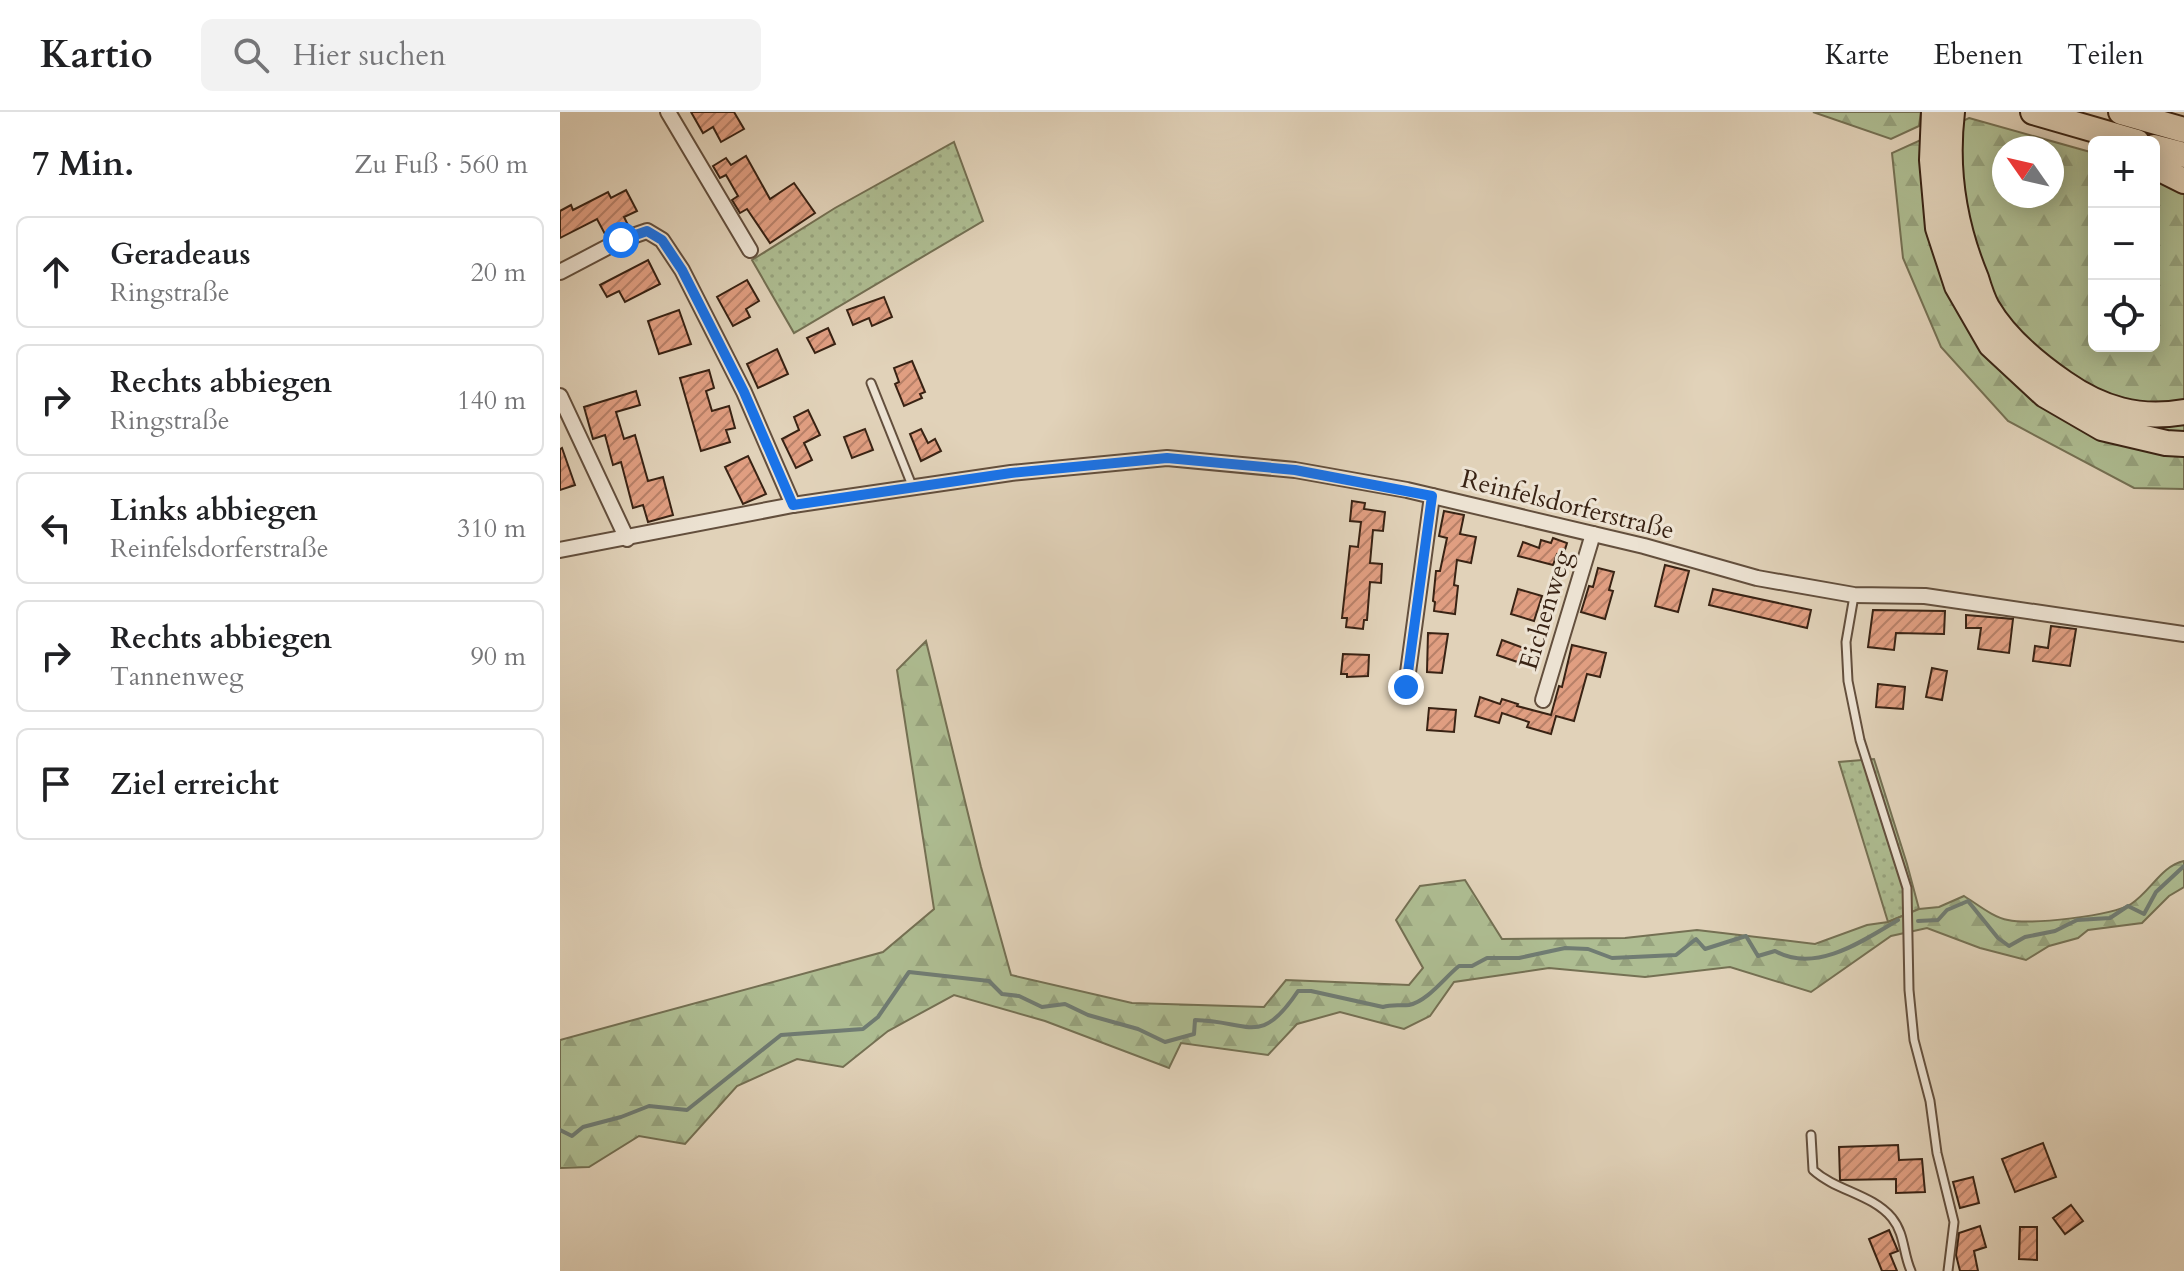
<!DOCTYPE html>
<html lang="de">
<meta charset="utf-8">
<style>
:root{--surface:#fff;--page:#f2f2f2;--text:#202124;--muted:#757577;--line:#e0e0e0}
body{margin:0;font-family:Cardo,serif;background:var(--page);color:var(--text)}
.controls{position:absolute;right:24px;top:24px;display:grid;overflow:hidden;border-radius:12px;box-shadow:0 4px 20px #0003}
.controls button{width:72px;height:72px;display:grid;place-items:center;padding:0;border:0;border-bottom:2px solid var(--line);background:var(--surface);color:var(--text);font:40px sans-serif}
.compass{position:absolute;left:1432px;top:24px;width:72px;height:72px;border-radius:50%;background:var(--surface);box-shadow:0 4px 20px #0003;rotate:304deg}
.stop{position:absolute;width:24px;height:24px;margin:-18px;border:6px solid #1a73e8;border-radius:50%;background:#fff}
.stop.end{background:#1a73e8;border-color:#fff;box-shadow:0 2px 8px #0008}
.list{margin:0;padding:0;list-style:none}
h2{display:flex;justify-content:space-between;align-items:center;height:104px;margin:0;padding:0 32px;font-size:34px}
h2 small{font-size:26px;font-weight:400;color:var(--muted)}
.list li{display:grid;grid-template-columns:52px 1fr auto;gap:24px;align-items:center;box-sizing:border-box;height:112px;margin:0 16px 16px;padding:0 16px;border:2px solid var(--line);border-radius:12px}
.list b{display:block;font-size:30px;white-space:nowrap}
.list p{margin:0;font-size:26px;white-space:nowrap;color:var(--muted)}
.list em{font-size:26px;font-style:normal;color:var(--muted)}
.icon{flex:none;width:44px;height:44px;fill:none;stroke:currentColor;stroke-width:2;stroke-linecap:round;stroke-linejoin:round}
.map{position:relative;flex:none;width:1624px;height:1159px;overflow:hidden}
header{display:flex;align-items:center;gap:48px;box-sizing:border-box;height:112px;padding:0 40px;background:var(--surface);border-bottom:2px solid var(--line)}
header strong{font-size:38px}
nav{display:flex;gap:44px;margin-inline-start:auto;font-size:28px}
.search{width:560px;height:72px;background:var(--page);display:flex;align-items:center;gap:20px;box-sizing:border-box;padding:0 28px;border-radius:12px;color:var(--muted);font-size:30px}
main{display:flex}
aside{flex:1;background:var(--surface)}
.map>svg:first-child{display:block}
</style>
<header>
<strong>Kartio</strong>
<div class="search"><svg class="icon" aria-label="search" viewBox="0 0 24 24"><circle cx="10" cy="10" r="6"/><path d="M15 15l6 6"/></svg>Hier suchen</div>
<nav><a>Karte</a><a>Ebenen</a><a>Teilen</a></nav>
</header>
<main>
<aside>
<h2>7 Min.<small>Zu Fuß · 560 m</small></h2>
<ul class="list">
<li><svg class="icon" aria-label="ahead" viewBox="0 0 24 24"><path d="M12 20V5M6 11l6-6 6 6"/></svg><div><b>Geradeaus</b><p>Ringstraße</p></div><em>20 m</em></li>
<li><svg class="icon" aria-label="right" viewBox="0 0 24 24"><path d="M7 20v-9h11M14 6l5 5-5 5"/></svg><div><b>Rechts abbiegen</b><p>Ringstraße</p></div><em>140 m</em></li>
<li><svg class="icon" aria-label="left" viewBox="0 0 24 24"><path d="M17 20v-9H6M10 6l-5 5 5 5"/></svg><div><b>Links abbiegen</b><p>Reinfelsdorferstraße</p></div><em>310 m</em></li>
<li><svg class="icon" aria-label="right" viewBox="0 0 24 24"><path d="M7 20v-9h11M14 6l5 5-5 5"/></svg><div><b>Rechts abbiegen</b><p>Tannenweg</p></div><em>90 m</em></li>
<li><svg class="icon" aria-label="arrive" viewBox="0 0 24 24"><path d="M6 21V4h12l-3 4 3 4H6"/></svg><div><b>Ziel erreicht</b></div></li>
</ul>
</aside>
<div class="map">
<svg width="1624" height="1159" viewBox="0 0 1624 1159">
<defs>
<pattern id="grass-dots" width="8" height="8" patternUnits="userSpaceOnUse" patternTransform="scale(2)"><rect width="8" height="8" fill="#aebd92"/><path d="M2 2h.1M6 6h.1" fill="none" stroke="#96a27d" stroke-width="1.8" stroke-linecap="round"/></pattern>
<pattern id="forest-firs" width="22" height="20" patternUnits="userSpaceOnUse" patternTransform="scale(2)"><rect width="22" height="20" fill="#aebd92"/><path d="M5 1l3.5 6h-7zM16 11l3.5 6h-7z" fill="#96a27d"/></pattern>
<pattern id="building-hatch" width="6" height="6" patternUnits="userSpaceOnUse" patternTransform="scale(2)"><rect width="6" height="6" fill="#e09e81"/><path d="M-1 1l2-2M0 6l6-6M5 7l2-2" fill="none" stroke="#b78068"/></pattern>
</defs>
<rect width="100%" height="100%" fill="#e1d2b9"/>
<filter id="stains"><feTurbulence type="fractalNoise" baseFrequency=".0025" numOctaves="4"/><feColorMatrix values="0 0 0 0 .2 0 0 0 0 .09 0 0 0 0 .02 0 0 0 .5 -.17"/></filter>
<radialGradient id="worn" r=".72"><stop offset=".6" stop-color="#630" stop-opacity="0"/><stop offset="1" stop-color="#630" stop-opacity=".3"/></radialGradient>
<!-- grass -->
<g fill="url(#grass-dots)" stroke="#747053" stroke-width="2">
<path d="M394,30L423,109L234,221L192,148L275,96Z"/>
<path d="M1314,647L1347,752L1359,797L1328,810L1279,650Z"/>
</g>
<!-- forest -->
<g fill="url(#forest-firs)" stroke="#747053" stroke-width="2" fill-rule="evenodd">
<path d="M1253,0H1361L1359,14L1331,27Z"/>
<path d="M1409,6L1534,41V234H1594V59L1624,67V377L1574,376L1448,309L1381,235L1343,146L1332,41ZM1444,36H1492V84H1444Z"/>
<path d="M366,529L421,755L451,863L572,891L704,895L726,868L849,873L863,856L836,808L860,774L905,768L942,827L1065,826L1137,818L1255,832L1307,813L1328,810L1359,797L1379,795L1404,784C1417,792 1434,806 1448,808C1471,813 1552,804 1571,792C1591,779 1601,754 1624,749V775L1609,784L1582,811L1528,818L1518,826L1489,834L1466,848L1420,836L1367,816L1331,824L1251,880L1170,855L1085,865L989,856L894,870L870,904L844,917L780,900L737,912L708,943L621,931L609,956L485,909L394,883L328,919L283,955L237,947L177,974L125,1032L79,1024L29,1055L0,1056V928L323,840L374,797L337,558Z"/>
</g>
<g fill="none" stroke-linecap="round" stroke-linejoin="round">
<!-- stream -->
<g stroke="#707c73" stroke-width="4">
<path d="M1358,809L1378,808L1387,798L1408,789L1438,826L1449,834L1465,825L1495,819L1517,808L1550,806L1568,794L1584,802L1596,780L1624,754"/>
<path d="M0,1018L12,1024L23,1015L61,1005L89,994L127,998L221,923L303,917L318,905L349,860L429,869L442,882L459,884L482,895L505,892L528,903L578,917L605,930L634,922L635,908C689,909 700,936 738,879H751L823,895C832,892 840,894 849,893C868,889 885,865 899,854H912L927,846H959L1005,836L1028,837L1052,846L1116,843L1136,827L1145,837L1186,824L1198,844L1215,839C1255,862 1303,829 1338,808"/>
</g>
</g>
<!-- building -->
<g fill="url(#building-hatch)" stroke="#392314" stroke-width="2">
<path d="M131,0H174L184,17L161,30L153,15L143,21Z"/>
<path d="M186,44L210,87L234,71L255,101L210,131L187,97L180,101L172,88L178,84L166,63L160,66L153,54L166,46L171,53Z"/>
<path d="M66,78L77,99L64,105L68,113L46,124L37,107L0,126V99L11,93L13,98L48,80L51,86Z"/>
<path d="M88,148L100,172L65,190L59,179L47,185L40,173Z"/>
<path d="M187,168L199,189L186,197L190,205L173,214L157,185Z"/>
<path d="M324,185L332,205L312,214L309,206L293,213L287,198Z"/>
<path d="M119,198L131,232L99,242L88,209Z"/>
<path d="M268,216L275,232L255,241L247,226Z"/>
<path d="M217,237L228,262L198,276L187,252Z"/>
<path d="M352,249L365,280L360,282L362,286L344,294L335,272L339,270L334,256Z"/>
<path d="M149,258L154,276L146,279L152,299L169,294L175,316L166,318L170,330L141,339L120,266Z"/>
<path d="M76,279L80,293L56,300L64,327L75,323L88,369L103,365L113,403L88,410L83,393L73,396L61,350L53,353L45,323L33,327L24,295Z"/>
<path d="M248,298L260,323L244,331L252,348L236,356L222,327L239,318L234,305Z"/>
<path d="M305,317L313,338L292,346L284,325Z"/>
<path d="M361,317L368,331L375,327L381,339L361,349L350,322Z"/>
<path d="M2,336L15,373L0,378V337Z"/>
<path d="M188,344L206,382L183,392L165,355Z"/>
<path d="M792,389L805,391L804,397L825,400L823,419L813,418L810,451L822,452L821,471L810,470L807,508H804L803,517L786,515L787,506H782L790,434L798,435L801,410L790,409Z"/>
<path d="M884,399L904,403L900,422L916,425L911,451L897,448L894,473L898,474L895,502L874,499L875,490L873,489L876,459H880L887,426L879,424Z"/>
<path d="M993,426L1007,431L1003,444L997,442L993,453L958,444L963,430L979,436L981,428L991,431Z"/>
<path d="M1105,453L1129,459L1118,500L1095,494Z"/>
<path d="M1038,456L1054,460L1049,478L1053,479L1045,507L1021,500L1029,474L1033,475Z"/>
<path d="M958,477L982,484L974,509L951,502Z"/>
<path d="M1153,477L1251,498L1247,516L1149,493Z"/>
<path d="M1313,498L1385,499L1384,522L1336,521L1334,538L1308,535Z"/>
<path d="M1406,503L1453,507L1449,541L1418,537L1421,516H1406Z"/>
<path d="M1491,514L1516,517L1510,554L1473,549L1475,534L1488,536Z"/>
<path d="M868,521L888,522L882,561L867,560Z"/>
<path d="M942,528L980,542L975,556L937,543Z"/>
<path d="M1012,533L1046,541L1040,565L1027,562L1014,609L996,604L991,622L967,615L969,610L942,601L939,611L915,604L920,585L940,592L942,587L958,592L957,594L991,603L999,574L1002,575Z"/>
<path d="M783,542L809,543L808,564L787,565V562H781Z"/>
<path d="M1372,556L1387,559L1382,588L1366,585Z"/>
<path d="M1318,572L1345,575L1343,597L1316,595Z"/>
<path d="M869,596L896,598L894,620L867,618Z"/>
<path d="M1483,1031L1496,1065L1455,1080L1442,1047Z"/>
<path d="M1338,1033L1339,1048L1362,1047L1365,1080L1336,1081V1067L1280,1068L1279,1035Z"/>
<path d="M1413,1065L1419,1091L1400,1096L1393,1070Z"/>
<path d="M1511,1093L1523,1109L1505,1122L1493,1106Z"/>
<path d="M1420,1114L1426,1135L1414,1139L1418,1159H1400L1396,1143L1399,1121Z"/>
<path d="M1460,1115H1477V1148L1459,1147Z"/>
<path d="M1329,1118L1338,1139L1330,1142L1337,1159H1322L1309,1127Z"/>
</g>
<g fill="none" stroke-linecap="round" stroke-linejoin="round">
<!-- lane casing -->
<g stroke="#634f3d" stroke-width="11">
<g id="lane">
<path d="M311,271L353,376"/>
<path d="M1294,484L1286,530L1288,569L1300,628L1347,776L1349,878L1354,928L1370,989L1377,1041L1394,1110L1388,1159"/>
<path d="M1251,1023L1253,1058C1276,1079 1312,1082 1332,1106C1345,1122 1343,1142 1351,1159"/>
</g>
</g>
<!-- street casing -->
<g stroke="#634f3d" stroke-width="18">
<g id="street">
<path d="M108,0L190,138"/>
<path d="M0,160L61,128L87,119L102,128L122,158L184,280L233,393"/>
<path d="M0,284L67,427"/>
<path d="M0,438L233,393L451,361L607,346L735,358L847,378L1084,434L1197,466L1294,483L1365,484L1624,522"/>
<path d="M846,575L872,384"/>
<path d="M983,588L1033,422"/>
</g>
</g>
<!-- highway casing -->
<g stroke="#392314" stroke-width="28">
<g id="highway">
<path d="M1374,0L1372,48L1378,116L1397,174L1431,233L1485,283L1542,316L1606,331L1624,332"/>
<path d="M1392,0C1385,58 1394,113 1416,166C1419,176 1422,186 1427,195C1445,226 1475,251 1504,271C1541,297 1579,308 1624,300"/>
<path d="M1473,0L1577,30"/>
<path d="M1561,0L1624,18"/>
<path d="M1594,35L1624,43"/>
<path d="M1594,54L1624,69"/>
</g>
</g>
<!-- lane -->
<use href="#lane" stroke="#ece2d2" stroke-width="7"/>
<!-- street -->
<use href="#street" stroke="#ece2d2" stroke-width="14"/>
<!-- highway -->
<use href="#highway" stroke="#e1d2b9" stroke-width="24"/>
</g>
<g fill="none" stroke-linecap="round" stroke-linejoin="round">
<!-- route -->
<path stroke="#1a73e8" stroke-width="10" d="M61,128L87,119L102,128L122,158L184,280L233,393L451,361L607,346L735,358L872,384L846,575"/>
</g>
<g text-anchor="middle" stroke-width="6" stroke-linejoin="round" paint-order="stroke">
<!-- street labels -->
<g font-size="26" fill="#392314" stroke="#ece2d2">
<text transform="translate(1008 392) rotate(14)" y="9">Reinfelsdorferstraße</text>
<text transform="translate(985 498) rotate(-73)" y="9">Eichenweg</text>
</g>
</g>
<rect width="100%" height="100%" filter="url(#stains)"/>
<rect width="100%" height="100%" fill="url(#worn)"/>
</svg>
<div class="controls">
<button>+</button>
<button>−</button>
<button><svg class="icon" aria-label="locate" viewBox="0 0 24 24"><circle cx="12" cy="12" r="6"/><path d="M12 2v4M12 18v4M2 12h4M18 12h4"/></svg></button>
</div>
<svg class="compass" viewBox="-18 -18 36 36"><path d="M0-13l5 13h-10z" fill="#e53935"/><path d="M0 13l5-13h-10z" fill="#757577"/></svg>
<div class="stop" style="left:61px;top:128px"></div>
<div class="stop end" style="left:846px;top:575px"></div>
</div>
</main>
